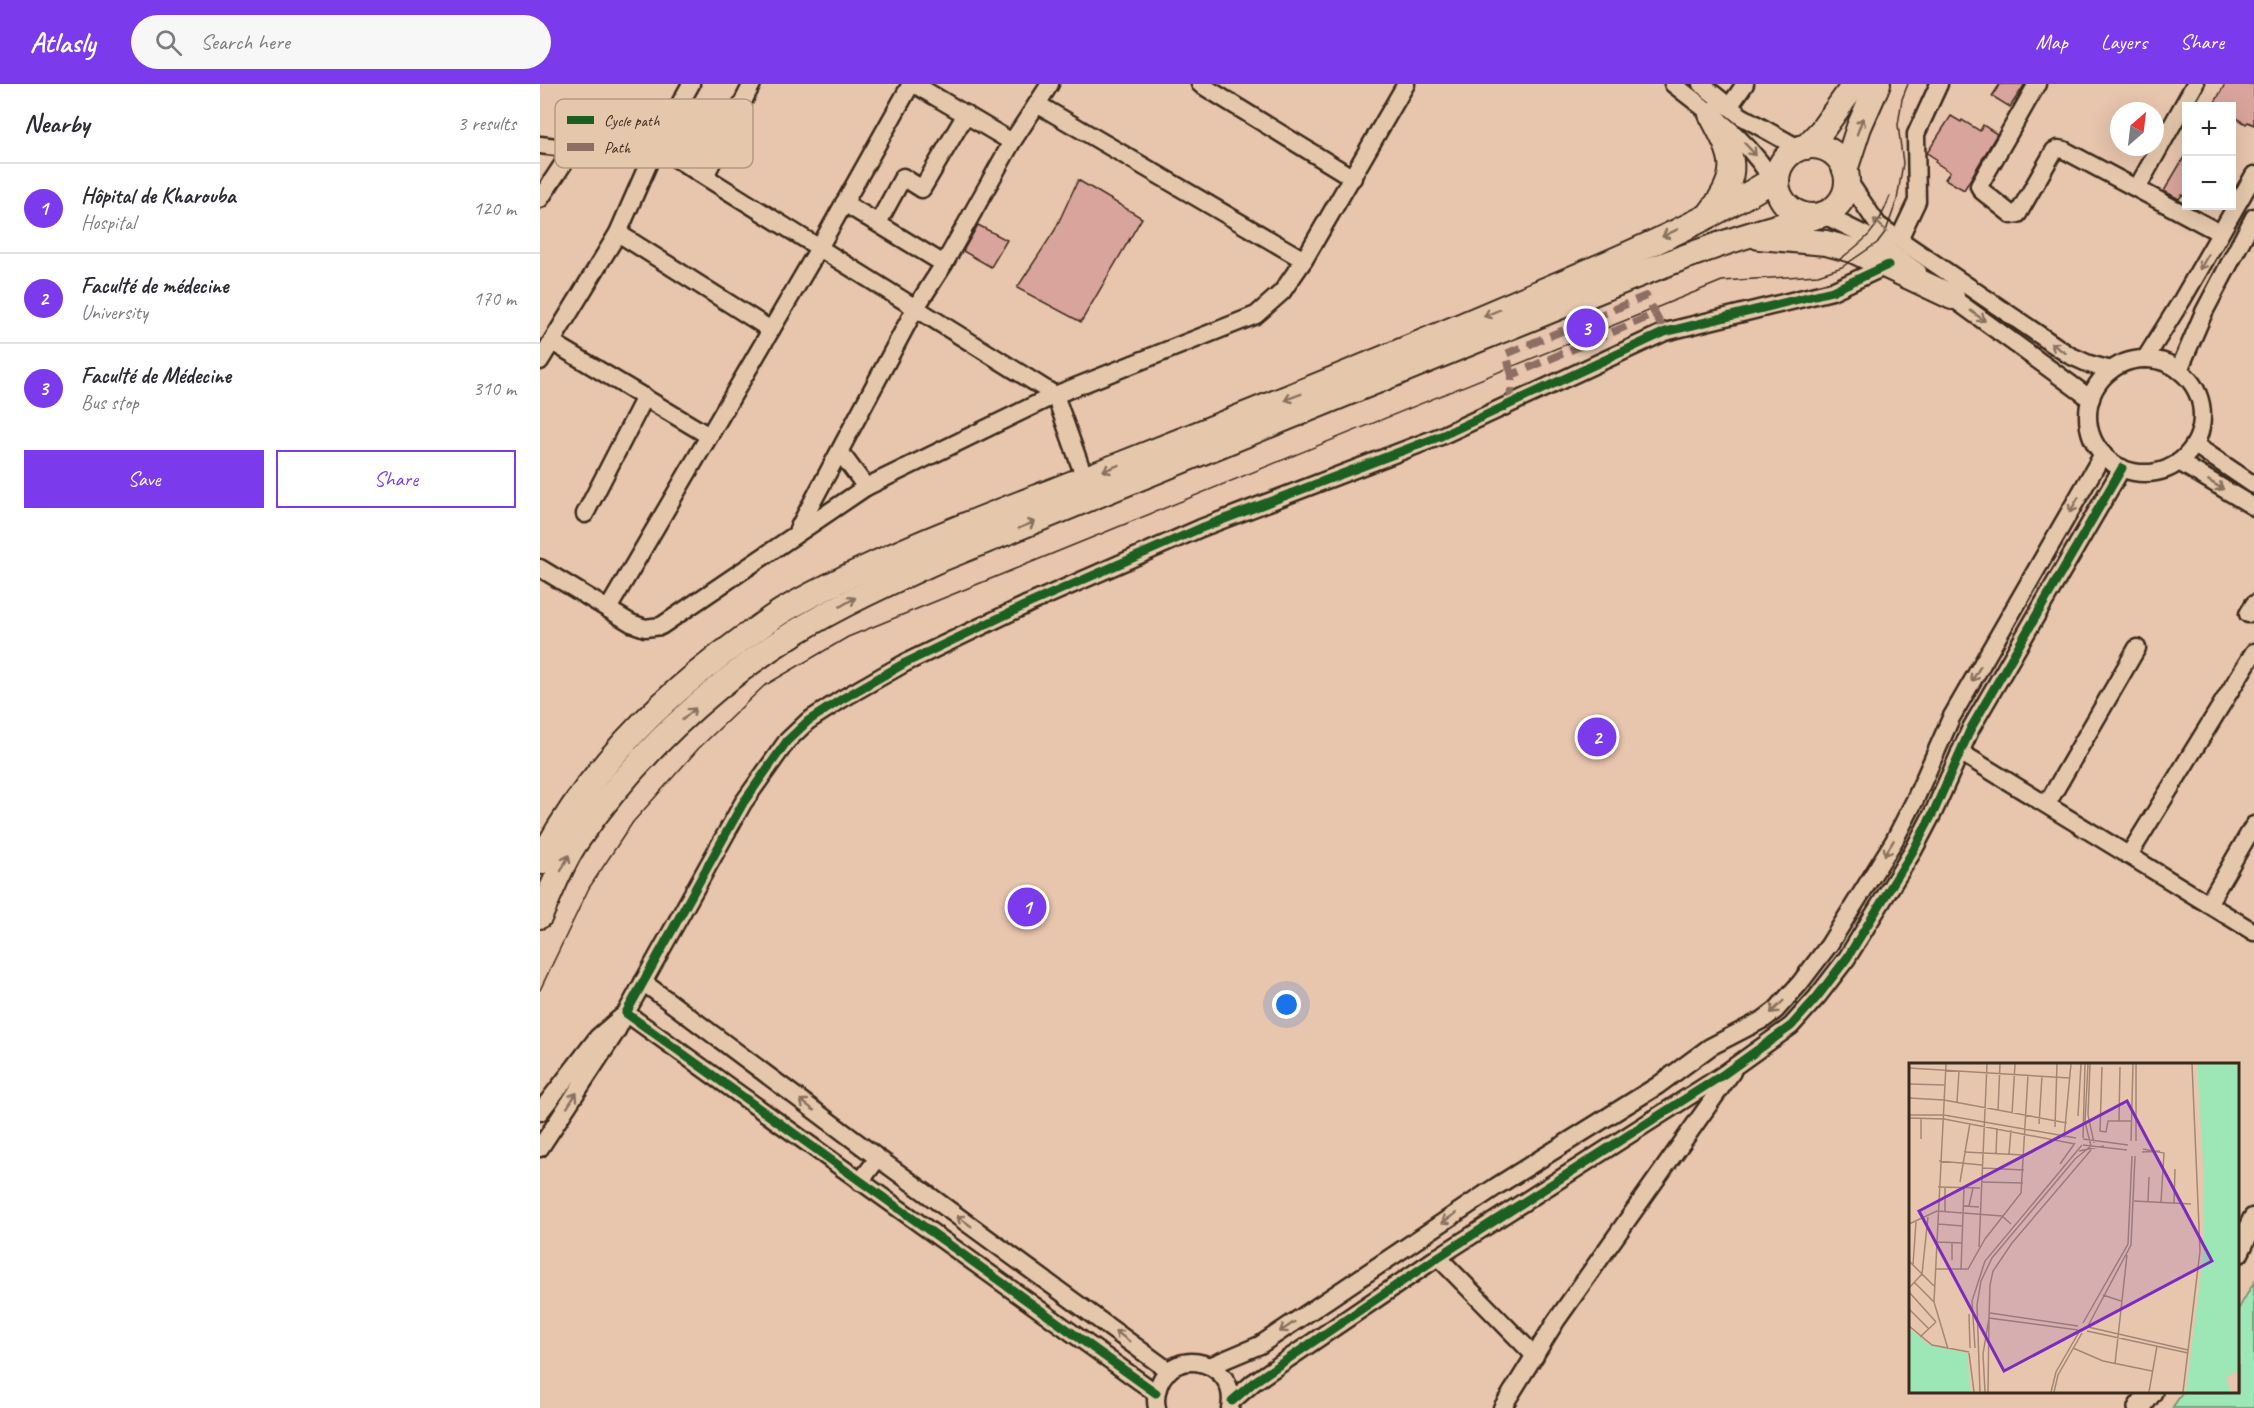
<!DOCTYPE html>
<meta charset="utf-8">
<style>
:root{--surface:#fff;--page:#f7f7f7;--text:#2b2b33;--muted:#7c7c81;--line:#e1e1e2;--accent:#7c3aed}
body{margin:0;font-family:Caveat,sans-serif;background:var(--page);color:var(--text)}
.controls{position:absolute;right:18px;top:18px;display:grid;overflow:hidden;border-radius:0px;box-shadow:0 6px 24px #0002}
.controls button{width:54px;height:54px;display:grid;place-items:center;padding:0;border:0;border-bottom:2px solid var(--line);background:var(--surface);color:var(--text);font:30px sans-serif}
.compass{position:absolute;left:1570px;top:18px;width:54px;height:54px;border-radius:50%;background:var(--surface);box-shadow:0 6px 24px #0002;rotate:28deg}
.you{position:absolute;left:747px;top:921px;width:21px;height:21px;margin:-15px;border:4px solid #fff;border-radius:50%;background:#1a73e8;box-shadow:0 0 0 9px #1a73e833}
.badge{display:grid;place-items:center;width:39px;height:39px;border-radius:50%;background:var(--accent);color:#fff;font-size:20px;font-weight:700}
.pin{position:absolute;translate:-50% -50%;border:3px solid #fff;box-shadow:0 2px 6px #0006}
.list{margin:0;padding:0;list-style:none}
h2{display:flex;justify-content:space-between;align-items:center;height:78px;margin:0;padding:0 24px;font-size:26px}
h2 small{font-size:20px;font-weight:400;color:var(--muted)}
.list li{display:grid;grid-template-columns:39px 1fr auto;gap:18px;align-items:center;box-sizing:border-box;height:90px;padding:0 24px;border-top:2px solid var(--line)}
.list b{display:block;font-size:22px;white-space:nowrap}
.list p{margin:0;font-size:20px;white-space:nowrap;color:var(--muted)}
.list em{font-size:20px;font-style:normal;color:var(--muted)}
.actions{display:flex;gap:12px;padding:18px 24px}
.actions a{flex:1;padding:14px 0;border:2px solid var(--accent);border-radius:0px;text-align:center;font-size:21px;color:var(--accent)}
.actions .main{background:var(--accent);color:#fff}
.icon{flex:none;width:33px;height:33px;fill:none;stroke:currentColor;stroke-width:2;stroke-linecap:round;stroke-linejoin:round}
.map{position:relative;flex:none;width:1714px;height:1324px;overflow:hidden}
header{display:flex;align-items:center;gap:36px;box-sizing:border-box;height:84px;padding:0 30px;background:var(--accent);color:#fff}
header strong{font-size:28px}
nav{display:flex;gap:33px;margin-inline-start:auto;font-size:21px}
.search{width:420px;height:54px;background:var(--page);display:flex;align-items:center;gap:15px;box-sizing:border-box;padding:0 21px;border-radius:33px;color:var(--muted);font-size:22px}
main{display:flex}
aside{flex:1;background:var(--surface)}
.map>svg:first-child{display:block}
</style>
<header>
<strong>Atlasly</strong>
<div class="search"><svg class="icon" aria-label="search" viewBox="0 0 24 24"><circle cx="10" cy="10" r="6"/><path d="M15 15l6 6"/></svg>Search here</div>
<nav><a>Map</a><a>Layers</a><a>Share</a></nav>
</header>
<main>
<aside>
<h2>Nearby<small>3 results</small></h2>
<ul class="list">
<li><span class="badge">1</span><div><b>Hôpital de Kharouba</b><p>Hospital</p></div><em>120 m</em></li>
<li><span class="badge">2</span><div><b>Faculté de médecine</b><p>University</p></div><em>170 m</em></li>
<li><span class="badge">3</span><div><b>Faculté de Médecine</b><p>Bus stop</p></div><em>310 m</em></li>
</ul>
<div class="actions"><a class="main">Save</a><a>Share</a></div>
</aside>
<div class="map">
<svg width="1714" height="1324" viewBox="0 0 1714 1324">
<rect width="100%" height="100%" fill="#e8c5ad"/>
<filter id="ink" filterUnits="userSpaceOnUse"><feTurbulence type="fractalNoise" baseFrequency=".0167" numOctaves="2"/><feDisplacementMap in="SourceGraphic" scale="12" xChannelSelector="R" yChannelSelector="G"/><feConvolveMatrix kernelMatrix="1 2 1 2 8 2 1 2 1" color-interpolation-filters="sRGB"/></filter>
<g filter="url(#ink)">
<!-- green -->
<path fill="#9de6b5" stroke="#6c886a" stroke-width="1.5" d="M1714,1198V1324H1632L1643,1308H1698V1226Z"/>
<!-- building -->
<g fill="#d9a49b" stroke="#3b2a1e" stroke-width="1.5">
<path d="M1460,0H1485L1470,23L1452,12Z"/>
<path d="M1685,0H1714V41L1708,38L1706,40L1692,31V22H1673Z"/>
<path d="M1411,32L1421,38L1422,36L1440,47L1443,41L1457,50L1424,106L1405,95L1410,88L1395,78L1396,75L1387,69Z"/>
<path d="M1647,68V113L1642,111L1639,115L1624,107Z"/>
<path d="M538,96L602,134L541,238L477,204L515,146Z"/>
<path d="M438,141L467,156L451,183L423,167Z"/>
</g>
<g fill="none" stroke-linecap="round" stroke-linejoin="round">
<!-- minor casing -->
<g stroke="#3b2a1e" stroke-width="21">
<g id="minor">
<path d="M374,0L472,58"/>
<path d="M660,0L813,94"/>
<path d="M1133,0C1173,31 1214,60 1237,105"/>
<path d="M1161,0L1201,32L1260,65"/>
<path d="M1497,0L1439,102L1442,107L1472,131L1478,130L1514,67L1518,65L1524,66L1680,149"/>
<path d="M497,20L764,176"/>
<path d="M1189,23L1205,0"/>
<path d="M0,61L33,65L116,62L515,311L545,395"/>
<path d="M165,92L212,0"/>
<path d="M1307,95L1338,141L1529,271L1549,280L1571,286"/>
<path d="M1597,104L1655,0"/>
<path d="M0,115L33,65"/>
<path d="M1284,131L1329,153L1378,188"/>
<path d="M78,149L231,246"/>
<path d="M1359,155L1377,117L1376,50L1399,0"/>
<path d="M404,180L304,119L338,139L363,93L382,105L426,30"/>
<path d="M1403,207L1551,315"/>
<path d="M12,258L169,352"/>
<path d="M1605,275L1642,216L1714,91"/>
<circle cx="1605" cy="332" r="57"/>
<path d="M0,277L78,149L116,62L151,0"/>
<path d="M1639,286L1664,228L1714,133"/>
<path d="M1655,361L1714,401"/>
<path d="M300,368L326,403"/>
<path d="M1639,378L1714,423"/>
<path d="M45,430L105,313"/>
<path d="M258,445L375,225L404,180L472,58L510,0"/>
<path d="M0,484L91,539L105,544L121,542L326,403L515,311L716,231L742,208L764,176L866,0"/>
<path d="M68,525L279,164L371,0"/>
<path d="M1708,530L1714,520"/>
<path d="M1420,668L1714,848"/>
<path d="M1507,720L1597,564"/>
<path d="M1589,771L1714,568"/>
<path d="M1668,820L1714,741"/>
<path d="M103,898L338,1074L629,1287"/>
<path d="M0,1028L58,953L86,929L76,948L0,1064"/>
<path d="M320,1098L338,1074"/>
<path d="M898,1173L995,1272"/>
<path d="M670,1282L720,1261L957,1102L1117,1002L1170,963L1224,935L1236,926L1260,899L1289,861L1354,757L1374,718L1411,634L1563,370"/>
<path d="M616,1309L86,929L203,719L247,657L268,637L302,615L365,579L488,520L661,444L901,352L1125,248L1292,207L1348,181"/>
<path d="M692,1317L714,1298L898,1173L1184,990L1251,942L1277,913L1307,874L1373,767L1394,727L1431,644L1582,384"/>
<path d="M617,1324C615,1316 616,1309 619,1301C634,1260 699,1278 690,1324"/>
<path d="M962,1324L1016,1237L1192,988"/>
</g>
</g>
<!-- major casing -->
<g stroke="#3b2a1e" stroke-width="26">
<g id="major">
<path d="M1698,1168L1714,1135"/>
<path d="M1599,1324L1611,1308"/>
</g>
</g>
<!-- highway casing -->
<g stroke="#3b2a1e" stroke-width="28">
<g id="highway">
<circle cx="1272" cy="97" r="35"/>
<path d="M1266,63L1282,46L1315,0"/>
<path d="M1305,86L1319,43L1338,0"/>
<path d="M1171,128C1203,87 1193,72 1171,30"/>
<path d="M1219,153L1286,159L1312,166L1412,213"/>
<path d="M0,778C47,688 120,614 202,555C216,546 229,535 244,526C347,467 471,424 582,380C714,328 846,274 977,218C1063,181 1158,143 1237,93"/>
<path d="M0,832C11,808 21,780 36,758C92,676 169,602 254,549C300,521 348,499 396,477C587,401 776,320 967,244C1068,204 1168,158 1274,133"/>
</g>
</g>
<!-- minor -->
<use href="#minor" stroke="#e5c8ac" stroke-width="16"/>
<!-- major -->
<use href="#major" stroke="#e5c8ac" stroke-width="21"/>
<!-- highway -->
<use href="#highway" stroke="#e5c8ac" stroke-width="24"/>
<!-- tram -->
<g stroke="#3b2a1e" stroke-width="1.5">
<path d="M1299,176C1328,154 1337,147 1350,112"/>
<path d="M0,906L49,804L93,738L159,664L224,602L308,553L1182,197L1278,191L1302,183L1337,159L1346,147L1357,116L1363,79L1358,41L1362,15L1368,0"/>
</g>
<!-- quiet -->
<g stroke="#8d6e63" stroke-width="8" stroke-dasharray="15 8" stroke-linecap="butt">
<path d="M972,291L966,270L1106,212L1115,230"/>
<path d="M970,320L972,291L1115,230L1125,248"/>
</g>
<!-- cycleway casing -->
<g stroke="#e5c8ac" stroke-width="13">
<g id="cycleway">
<path d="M616,1309L86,929L203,719L247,657L268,637L302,615L365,579L488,520L661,444L901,352L1125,248L1292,207L1348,181"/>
<path d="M692,1317L714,1298L898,1173L1184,990L1251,942L1277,913L1307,874L1373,767L1394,727L1431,644L1582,384"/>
</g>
</g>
<!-- cycleway -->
<use href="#cycleway" stroke="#1b5e20" stroke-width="9"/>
</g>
<!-- one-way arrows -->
<defs><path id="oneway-shaft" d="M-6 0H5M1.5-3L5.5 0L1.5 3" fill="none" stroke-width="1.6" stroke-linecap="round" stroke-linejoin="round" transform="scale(1.5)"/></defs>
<g stroke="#88715e">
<use href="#oneway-shaft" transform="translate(1320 42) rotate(-70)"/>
<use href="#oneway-shaft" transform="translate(1210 65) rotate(47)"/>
<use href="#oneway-shaft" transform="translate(1340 141) rotate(-138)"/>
<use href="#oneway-shaft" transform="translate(1130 149) rotate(155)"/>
<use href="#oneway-shaft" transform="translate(1664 178) rotate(120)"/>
<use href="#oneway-shaft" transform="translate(952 229) rotate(157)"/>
<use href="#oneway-shaft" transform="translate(1438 232) rotate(36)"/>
<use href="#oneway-shaft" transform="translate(1518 264) rotate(-147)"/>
<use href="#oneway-shaft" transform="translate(753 313) rotate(159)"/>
<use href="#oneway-shaft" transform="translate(571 384) rotate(159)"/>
<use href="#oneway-shaft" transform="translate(1676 401) rotate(31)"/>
<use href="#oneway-shaft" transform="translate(1534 421) rotate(120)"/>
<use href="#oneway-shaft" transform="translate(487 441) rotate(-22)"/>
<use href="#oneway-shaft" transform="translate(308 518) rotate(-30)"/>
<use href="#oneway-shaft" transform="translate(1436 590) rotate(120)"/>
<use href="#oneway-shaft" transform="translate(149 630) rotate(-42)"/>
<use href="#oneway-shaft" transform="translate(1349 764) rotate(121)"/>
<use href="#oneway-shaft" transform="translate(25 779) rotate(-64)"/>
<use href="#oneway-shaft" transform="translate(1237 923) rotate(136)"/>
<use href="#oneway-shaft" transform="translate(32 1016) rotate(-57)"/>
<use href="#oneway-shaft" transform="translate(267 1021) rotate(-143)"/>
<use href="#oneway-shaft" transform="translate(909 1134) rotate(146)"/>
<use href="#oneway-shaft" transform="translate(424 1137) rotate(-144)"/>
<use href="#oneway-shaft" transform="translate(747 1243) rotate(146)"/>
<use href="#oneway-shaft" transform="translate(582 1252) rotate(-144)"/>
</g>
</g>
<!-- overview -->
<g transform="translate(1369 979)">
<rect width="330" height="330" fill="#e8c5ad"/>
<path d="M288,1H330V307L317,315L322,329H277L295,185V114ZM0,265L20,282L58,290L62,329H0Z" fill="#9de6b5"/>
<path fill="none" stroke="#a38774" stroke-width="1.5" d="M37,1L25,239L39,286M181,1L179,52L185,80M193,4L191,68L197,69L199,58H223M0,5L161,15M0,21L36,22M0,35L35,37L158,60M48,39L50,8M89,48L91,1M103,51L106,1M0,52H35L167,75M169,53L172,1M0,55L35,56L166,81M210,58L211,4M130,61L133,13M146,64L148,1M155,75L162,1M174,75L176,1M12,76V55M174,76L219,82M222,78L224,1M227,78V1M174,82L218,87M234,86L255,90L252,139M170,88L195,83M55,89L115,92M233,89L251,88M87,91L88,65M100,91L102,67M30,98L73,102M151,101L166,80M73,105L115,107M51,119L61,60M72,119L114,120M29,124L71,125M36,124V149M64,125L60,143H55L70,144M225,138L282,141M239,138L240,114M265,140L266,106M0,161L28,148L93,153L102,161M29,161L54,163M28,179L53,180M43,179V197M70,184L78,1M0,198L25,223M4,202L7,159M27,206H59L76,176L112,130L119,12M52,207L55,124M5,219L25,239M0,225L13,211L19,154M0,229L27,259M194,232L212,238M0,246L20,266M81,250L169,263M60,251L61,285M174,260L219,181L223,93M0,263L23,282L60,289M179,263L222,182L226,93M179,264L279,287M169,267L80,255L81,222L84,208L103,180L182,87M178,268L279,290M11,274L27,259M66,285L63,238L76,198L173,82M164,285L194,298L243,308M60,290L65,329M206,301L218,192M71,329L68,242L72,218L83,195L166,96L182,83L176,59L179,1M76,329L74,291L80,255L79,329M142,329L147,309L170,269M145,329L149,312L173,270M240,329L248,283M274,329L291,188L283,1"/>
<path fill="#7b2cbf" fill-opacity="0.15" stroke="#7b2cbf" stroke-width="3" d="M218,38L303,198L95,308L10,148Z"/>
<rect width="330" height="330" fill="none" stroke="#3b2a1e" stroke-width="3"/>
</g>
<!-- legend -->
<rect x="15" y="15" width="198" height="69" rx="9" fill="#e5c8ac" stroke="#b29981" stroke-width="1.5"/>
<rect x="27" y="32" width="27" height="8" fill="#1b5e20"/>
<rect x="27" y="59" width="27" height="8" fill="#8d6e63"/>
<g font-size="16" fill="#3b2a1e">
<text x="64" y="42">Cycle path</text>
<text x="64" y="69">Path</text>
</g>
</svg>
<div class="controls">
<button>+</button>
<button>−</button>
</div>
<svg class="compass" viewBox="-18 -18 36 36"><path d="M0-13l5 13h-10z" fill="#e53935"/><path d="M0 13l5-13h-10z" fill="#7c7c81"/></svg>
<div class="you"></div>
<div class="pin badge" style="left:487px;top:823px">1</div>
<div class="pin badge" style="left:1057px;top:653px">2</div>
<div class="pin badge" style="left:1046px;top:244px">3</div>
</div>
</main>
